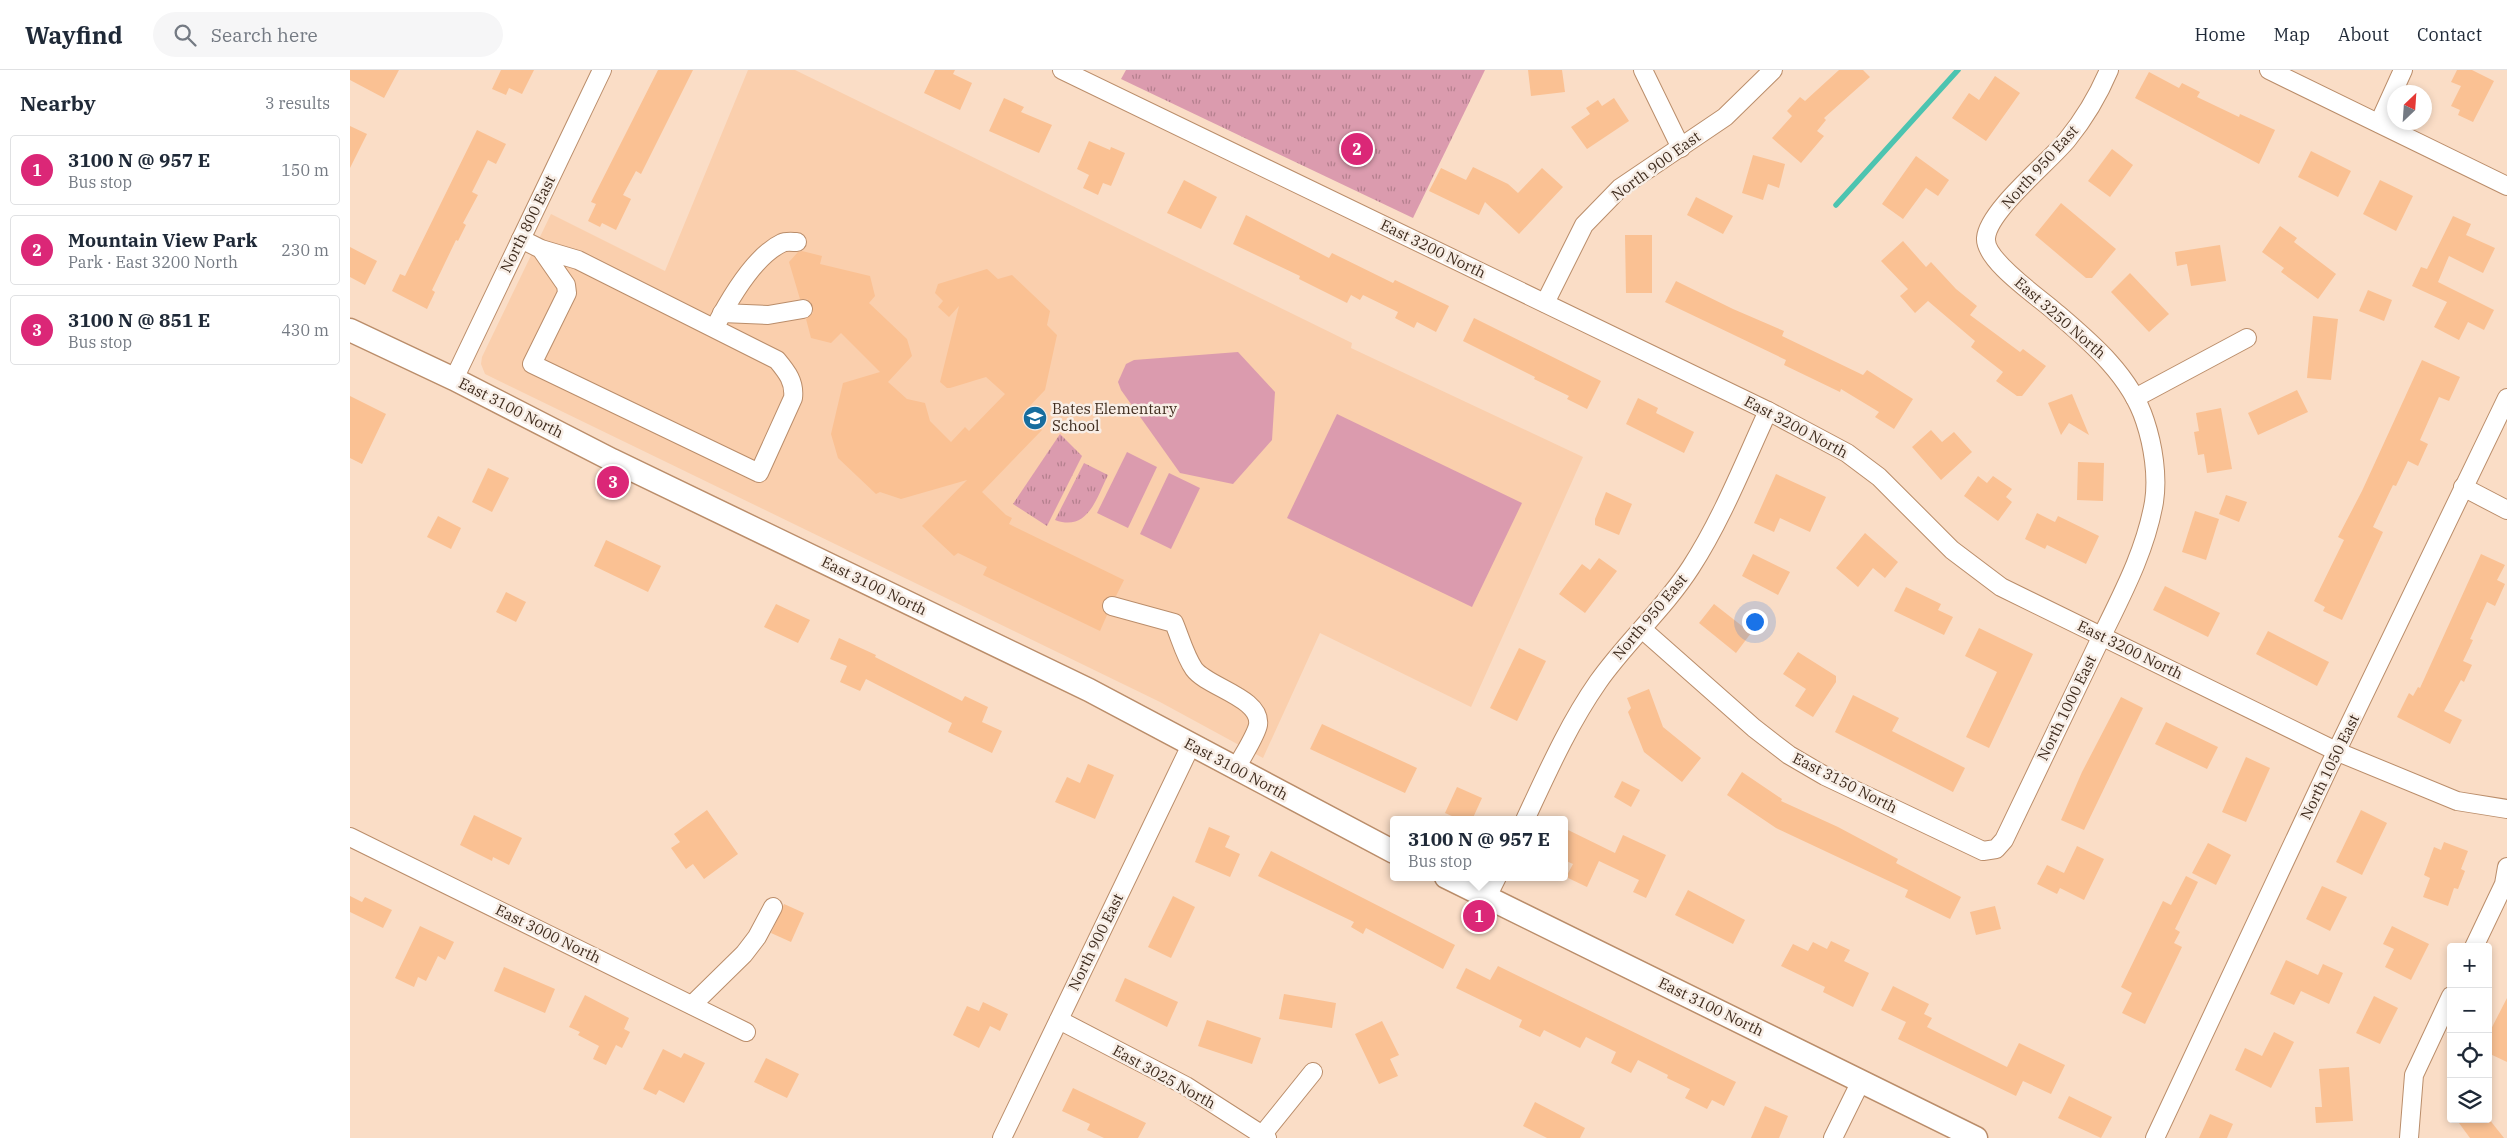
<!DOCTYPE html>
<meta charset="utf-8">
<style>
:root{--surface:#fff;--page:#f6f6f7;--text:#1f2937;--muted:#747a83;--line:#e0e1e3;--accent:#db2777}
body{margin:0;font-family:"IBM Plex Serif",serif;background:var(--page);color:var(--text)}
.controls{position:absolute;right:15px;bottom:15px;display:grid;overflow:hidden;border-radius:5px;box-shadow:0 2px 8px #0003}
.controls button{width:45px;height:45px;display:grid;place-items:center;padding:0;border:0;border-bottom:1px solid var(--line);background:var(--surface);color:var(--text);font:25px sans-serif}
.compass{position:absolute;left:2037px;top:15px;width:45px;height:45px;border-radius:50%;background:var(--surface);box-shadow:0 2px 8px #0003;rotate:25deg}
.you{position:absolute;left:1404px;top:551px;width:18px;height:18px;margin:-12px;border:4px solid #fff;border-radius:50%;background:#1a73e8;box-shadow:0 0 0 8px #1a73e833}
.badge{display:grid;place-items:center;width:32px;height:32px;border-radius:50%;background:var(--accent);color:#fff;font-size:16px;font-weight:700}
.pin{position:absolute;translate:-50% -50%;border:2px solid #fff;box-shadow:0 1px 5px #0006}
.popup{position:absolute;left:1040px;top:746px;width:178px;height:65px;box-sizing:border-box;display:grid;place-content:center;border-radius:5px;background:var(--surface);filter:drop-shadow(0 1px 4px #0005);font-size:16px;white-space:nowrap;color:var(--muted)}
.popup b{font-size:19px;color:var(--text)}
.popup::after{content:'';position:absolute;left:50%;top:100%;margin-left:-10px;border:10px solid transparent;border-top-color:var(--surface)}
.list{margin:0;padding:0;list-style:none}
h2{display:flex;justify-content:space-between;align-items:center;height:65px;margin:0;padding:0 20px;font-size:21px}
h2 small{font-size:16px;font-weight:400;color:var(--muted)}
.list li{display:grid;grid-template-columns:32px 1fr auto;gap:15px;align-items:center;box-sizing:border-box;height:70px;margin:0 10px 10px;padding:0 10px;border:1px solid var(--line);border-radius:5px}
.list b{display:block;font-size:19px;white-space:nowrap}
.list p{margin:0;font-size:16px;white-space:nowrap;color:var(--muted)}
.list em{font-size:16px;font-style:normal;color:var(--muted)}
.icon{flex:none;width:28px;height:28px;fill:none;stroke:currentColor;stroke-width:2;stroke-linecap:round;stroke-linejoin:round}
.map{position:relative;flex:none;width:2157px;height:1068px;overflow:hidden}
header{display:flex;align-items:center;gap:30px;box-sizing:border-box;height:70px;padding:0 25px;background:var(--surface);border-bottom:1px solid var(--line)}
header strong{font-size:24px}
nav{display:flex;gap:28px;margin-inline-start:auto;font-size:18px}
.search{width:350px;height:45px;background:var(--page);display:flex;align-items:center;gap:12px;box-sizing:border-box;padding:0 18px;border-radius:28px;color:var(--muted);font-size:19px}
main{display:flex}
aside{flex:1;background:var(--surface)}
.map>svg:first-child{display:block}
</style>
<header>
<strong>Wayfind</strong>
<div class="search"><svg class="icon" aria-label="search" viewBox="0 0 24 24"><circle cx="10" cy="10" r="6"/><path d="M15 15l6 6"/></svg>Search here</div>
<nav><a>Home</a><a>Map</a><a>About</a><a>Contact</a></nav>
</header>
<main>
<aside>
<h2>Nearby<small>3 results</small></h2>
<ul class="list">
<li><span class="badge">1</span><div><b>3100 N @ 957 E</b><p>Bus stop</p></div><em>150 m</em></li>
<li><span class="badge">2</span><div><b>Mountain View Park</b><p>Park · East 3200 North</p></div><em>230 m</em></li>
<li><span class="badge">3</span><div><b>3100 N @ 851 E</b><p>Bus stop</p></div><em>430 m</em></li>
</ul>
</aside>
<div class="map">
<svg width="2157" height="1068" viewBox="0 0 2157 1068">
<defs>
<pattern id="grass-tufts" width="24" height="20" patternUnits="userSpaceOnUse" patternTransform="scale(1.25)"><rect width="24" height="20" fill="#db9bae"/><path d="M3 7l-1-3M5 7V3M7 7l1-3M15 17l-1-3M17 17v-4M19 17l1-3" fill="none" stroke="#b37f8d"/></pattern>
</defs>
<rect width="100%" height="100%" fill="#faddc6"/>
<!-- built -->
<path fill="#facfad" d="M398,0H445L1002,273L1001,278L1233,387L1121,637L970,563L913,688L810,632L135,304L131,294L132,287L201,144L315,201Z"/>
<!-- grass -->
<g fill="url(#grass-tufts)">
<path d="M776,0H1135L1063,148L771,9Z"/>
<path d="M710,364L732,386L697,456L663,434Z"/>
<path d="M734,393L758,405C746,429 738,462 705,450Z"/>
</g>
<!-- garden -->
<g fill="#db9bae">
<path d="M888,282L925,322L922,370L883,414L830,403L771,320L768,312L776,294L784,290Z"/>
<path d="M987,344L1172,433L1122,537L937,448Z"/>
<path d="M777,382L807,397L778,458L747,443Z"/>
<path d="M819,403L850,418L821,479L790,464Z"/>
</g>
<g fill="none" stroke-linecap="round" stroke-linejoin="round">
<!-- stream -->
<path stroke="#4cc4b0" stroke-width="5.5" d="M1486,135L1608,0"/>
</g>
<!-- building -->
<g fill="#fac193">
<path d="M0,0H49L34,28L0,10Z"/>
<path d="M151,0H184L172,24L159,18L156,25L142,19Z"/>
<path d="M308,0H343L291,104L286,101L273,125L281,129L266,160L252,153L250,157L238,151L246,134L241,132Z"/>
<path d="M585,0H605L603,4L622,13L610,40L574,23Z"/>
<path d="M1178,0H1212L1215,22L1181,26Z"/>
<path d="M1489,0H1513L1520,7L1474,48L1476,50L1467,61L1474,66L1451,93L1422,68L1442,46L1437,41L1450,27L1455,31Z"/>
<path d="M2107,0H2122L2144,11L2123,52L2108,45L2110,40L2101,36L2111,16L2101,12Z"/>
<path d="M1799,2L1829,18L1832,13L1850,22L1847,27L1889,47L1890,44L1925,60L1909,94L1785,28Z"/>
<path d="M1645,6L1670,23L1636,71L1602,48L1619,23L1629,30Z"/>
<path d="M654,28L674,37L671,42L702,55L689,83L639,61Z"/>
<path d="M1264,28L1279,51L1237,79L1221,57L1240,44L1236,38L1248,30L1252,36Z"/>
<path d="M0,56L17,64L0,98Z"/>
<path d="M127,60L156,74L146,94L138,90L122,122L128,125L113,153L116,155L108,171L106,170L82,220L85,222L77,239L42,221L50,204L55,206Z"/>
<path d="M739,71L760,80L761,77L775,83L761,116L753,113L748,125L733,118L739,105L727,99Z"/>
<path d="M1762,79L1783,95L1760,127L1738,111Z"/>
<path d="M1961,81L2001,101L1988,127L1948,107Z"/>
<path d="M1403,85L1435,94L1429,118L1418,114L1413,130L1392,123Z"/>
<path d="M1566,86L1599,110L1588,126L1576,118L1553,149L1532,134Z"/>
<path d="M1123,97L1158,114L1168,123L1192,98L1213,117L1169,164L1135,132L1129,145L1079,121L1091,98L1116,110Z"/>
<path d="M834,110L867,127L851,159L817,143Z"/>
<path d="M2030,110L2063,126L2046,161L2013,144Z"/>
<path d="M1346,127L1383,146L1373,164L1337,145Z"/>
<path d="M1711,133L1766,179L1742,208H1736L1685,165Z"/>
<path d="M896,145L979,188L982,183L1043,213L1045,210L1099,236L1086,262L1067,252L1064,258L1045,248L1048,242L1013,225L1010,230L1001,225L997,233L949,209L950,206L883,174Z"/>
<path d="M2103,146L2121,154L2116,165L2145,178L2133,203L2099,186L2088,212L2144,240L2134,260L2118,252L2109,270L2084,257L2097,232L2062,216L2071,197L2077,199Z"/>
<path d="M1930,156L1947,168L1944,172L1986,204L1968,229L1931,202L1934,198L1912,182Z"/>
<path d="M1275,165H1302V223H1276Z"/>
<path d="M1553,171L1576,197L1581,192L1606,219L1627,236L1620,245L1670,282L1673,279L1696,296L1672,326H1667L1646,311L1653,302L1621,277L1625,271L1578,231L1565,243L1550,226L1558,219L1531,191Z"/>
<path d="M1870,175L1876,211L1841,216L1837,194L1827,196L1825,182Z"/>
<path d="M0,177L27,191L15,215L0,207Z"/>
<path d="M452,181L472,186L470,194L520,206L525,226L519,233L557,269L562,286L538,312L557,329L575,333L580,351L601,372L615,357L619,361L655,324L636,307L600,318H597L590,312L609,236L599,247L588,237L593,231L585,223L588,214L637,199L648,209L662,205L700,241L697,255L707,265L695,320L674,342L692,360L632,422L656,445L662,448L659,454L774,510L766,526H759L752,533V539L757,545L750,561L633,505L637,497L608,483L604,486L572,456L617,410L551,429L530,422L526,424L488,388L481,364L493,313L530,302L491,263L481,273L461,268L456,249L463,243V237L457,229H450L439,192L448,182Z"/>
<path d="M1780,203L1819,244L1799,262L1761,222Z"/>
<path d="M1326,211L1383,239L1434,261L1432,266L1513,305L1517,300L1563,329L1544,359L1525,347L1529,342L1491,319L1490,322L1434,295L1436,290L1315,232Z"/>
<path d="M2018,220L2042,230L2034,251L2009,241Z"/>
<path d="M1963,246L1988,249L1981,310L1957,308Z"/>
<path d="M1124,248L1251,311L1237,339L1217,329L1219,326L1184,309L1185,307L1113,271Z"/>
<path d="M2072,290L2110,307L2099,331L2089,327L2070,370L2078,374L2068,396L2058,391L2046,416L2043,415L2023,457L2033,462L1992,550L1973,541L1975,537L1964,531L1994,470L1988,467L2012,421Z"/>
<path d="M1947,320L1958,342L1908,365L1898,343Z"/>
<path d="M1722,324L1739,365L1719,353L1711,365L1698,333Z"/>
<path d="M0,326L36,344L12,394L0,388Z"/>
<path d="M1288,328L1308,338L1306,343L1344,362L1334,383L1276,354Z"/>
<path d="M1871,338L1882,399L1857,403L1854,384L1848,385L1844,362L1849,361L1846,343Z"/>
<path d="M1581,360L1592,372L1604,362L1622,382L1591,410L1562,377Z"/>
<path d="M1728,392L1754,393L1753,431L1727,430Z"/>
<path d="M138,398L159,408L142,442L122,432Z"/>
<path d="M1426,404L1476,427L1460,462L1430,448L1424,462L1404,453Z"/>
<path d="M1628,406L1637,413L1643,406L1662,419L1656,427L1662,432L1648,451L1614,426Z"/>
<path d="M1256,422L1282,434L1269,465L1245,455V449Z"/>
<path d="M1876,425L1897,432L1889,452L1869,444Z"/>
<path d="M1845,441L1869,449L1856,490L1832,482Z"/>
<path d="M1687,443L1705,452L1708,446L1749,466L1736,494L1697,475L1695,479L1675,469Z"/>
<path d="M88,446L111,458L101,479L77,467Z"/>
<path d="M1515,463L1548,492L1535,508L1523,498L1508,517L1486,498Z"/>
<path d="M256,470L311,496L298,522L244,496Z"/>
<path d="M1403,484L1440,502L1428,525L1392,506Z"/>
<path d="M2131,484L2155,495L2147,510L2155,514L2145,536L2137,532L2120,569L2123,570L2113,591L2122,595L2114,612L2111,610L2094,641L2112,650L2100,674L2047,647L2059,623L2063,626L2068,617L2070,618Z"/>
<path d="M1249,488L1267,501L1235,543L1209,524L1232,494L1240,500Z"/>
<path d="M1815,516L1870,543L1858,567L1803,540Z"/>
<path d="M1556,517L1591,534L1588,540L1603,547L1594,565L1544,541Z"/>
<path d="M156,522L176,532L166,552L146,542Z"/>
<path d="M426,534L460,550L448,573L414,557Z"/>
<path d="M1364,534L1401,563L1386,583L1349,553Z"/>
<path d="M1629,558L1683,584L1639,678L1616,667L1647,602L1615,586Z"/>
<path d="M1918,561L1979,592L1967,616L1906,584Z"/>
<path d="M489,568L526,585L525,587L612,631L615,626L638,637L632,652L652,661L642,683L598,662L602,653L516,609L510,621L490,612L497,596L480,589Z"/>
<path d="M1169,578L1196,591L1167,651L1140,638Z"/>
<path d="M1448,582L1486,606V612L1463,647L1445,636L1456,619L1433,604Z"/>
<path d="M1299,619L1313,657L1351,688L1332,712L1294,682L1278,642L1281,638L1277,628Z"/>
<path d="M1503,625L1549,648L1542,661L1615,698L1603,722L1485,662Z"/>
<path d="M1771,627L1793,638L1734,760L1711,750L1732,702Z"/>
<path d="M1816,652L1868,677L1857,699L1805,674Z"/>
<path d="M972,654L1067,698L1055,723L960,679Z"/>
<path d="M1896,687L1920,698L1896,752L1872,742Z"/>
<path d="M738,694L764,705L745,749L705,732L717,707L730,713Z"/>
<path d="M1392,702L1432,729L1431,731L1488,757L1548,789L1546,793L1611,827L1600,849L1555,827L1558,820L1426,758L1377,725Z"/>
<path d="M1272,711L1290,720L1281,737L1264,727Z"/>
<path d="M1107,717L1132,728L1122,750H1111L1095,743Z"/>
<path d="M357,740L388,784L354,809L343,794L336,799L321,778L330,772L324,764Z"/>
<path d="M2011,740L2037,753L2012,805L1986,792Z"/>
<path d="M124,745L172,768L159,795L143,787L142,791L110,775Z"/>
<path d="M859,757L880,766L875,777L890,784L880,807L845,792Z"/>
<path d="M1214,758L1265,783L1273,765L1316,785L1296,828L1283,822L1289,810L1249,791L1237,817L1216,807L1223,794L1214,790Z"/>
<path d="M2094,772L2118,781L2111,799L2115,801L2108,819L2104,818L2098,836L2073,827L2080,808L2074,805L2084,777L2091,780Z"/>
<path d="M1858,773L1881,785L1866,815L1842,803Z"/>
<path d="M1727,776L1754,789L1734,830L1710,818L1707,824L1687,814L1697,795L1714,803Z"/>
<path d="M921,781L1105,875L1093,899L1016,858L1013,864L1001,857L1004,852L908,806Z"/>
<path d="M1836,806L1848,812L1825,859L1830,862L1824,873L1832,877L1795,954L1772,943L1782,923L1771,917L1813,831L1821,835Z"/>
<path d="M1972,816L1997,827L1980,861L1956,849Z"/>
<path d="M1338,820L1395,850L1383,874L1325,845Z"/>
<path d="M0,826L12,832L15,827L42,840L33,858L0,842Z"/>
<path d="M823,826L845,837L821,888L798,877Z"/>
<path d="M434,834L454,843L441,872L421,863Z"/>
<path d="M1645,836L1651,859L1626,865L1620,842Z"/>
<path d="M70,856L104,872L95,890L88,886L76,911L68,907L64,917L45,908Z"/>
<path d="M2042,856L2079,874L2061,910L2035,897L2044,879L2033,874Z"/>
<path d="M1481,871L1500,880L1494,891L1519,903L1503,937L1473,922L1475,917L1431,896L1443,874L1458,881L1463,872L1477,879Z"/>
<path d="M1936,890L1968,905L1973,894L1993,903L1979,934L1951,921L1944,935L1920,924Z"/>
<path d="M1148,896L1386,1012L1374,1036L1362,1030L1357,1039L1335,1028L1340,1019L1317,1008L1318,1005L1288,990L1281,1003L1261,993L1266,982L1236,967L1230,978L1194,960L1190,967L1169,957L1172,950L1106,918L1116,898L1140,910Z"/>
<path d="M154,897L205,919L195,943L144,921Z"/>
<path d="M775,908L828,932L817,957L765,931Z"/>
<path d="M1543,916L1579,934L1574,944L1582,948L1577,957L1657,997L1669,973L1715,995L1701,1024L1673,1011L1666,1026L1548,969L1556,952L1531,940Z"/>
<path d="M934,924L986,933L982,958L929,949Z"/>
<path d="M235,925L279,948L274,959L280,962L272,978L266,975L256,995L243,989L249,976L228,965L230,962L219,957Z"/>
<path d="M2024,926L2048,938L2030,974L2006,963Z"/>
<path d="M2157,928V992L2138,983V965Z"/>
<path d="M633,932L658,944L650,961L640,956L629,978L603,965L617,936L629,941Z"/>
<path d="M857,950L911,968L902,994L848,976Z"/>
<path d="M1032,951L1049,985L1040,989L1048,1006L1029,1014L1005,964Z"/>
<path d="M1924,962L1944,972L1921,1018L1885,1000L1895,978L1912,986Z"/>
<path d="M313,979L331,988L334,983L355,993L334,1033L309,1020L306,1025L293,1019Z"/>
<path d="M416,988L449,1004L437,1028L404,1012Z"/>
<path d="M1999,997L2003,1051L1966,1053L1965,1037H1972L1969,999Z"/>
<path d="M723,1018L796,1053L788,1068H754L737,1060L740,1054L712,1041Z"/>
<path d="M1719,1026L1762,1047L1751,1068L1708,1048Z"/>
<path d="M1185,1032L1235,1058L1230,1068H1197L1173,1056Z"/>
<path d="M1415,1036L1438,1046L1429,1068H1401Z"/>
<path d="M1860,1044L1883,1054L1877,1068H1849Z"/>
<path d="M2106,1049H2139L2154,1068H2120Z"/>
</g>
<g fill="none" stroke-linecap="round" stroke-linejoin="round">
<!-- minor casing -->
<g stroke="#ba8d6a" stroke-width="20">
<g id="minor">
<path d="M712,0L1418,341L1497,383L1529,407L1602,480L1651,517L1988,682L2107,731L2157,739"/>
<path d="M1293,0L1331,78"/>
<path d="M1919,0L2157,116"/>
<path d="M2029,53L2053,0"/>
<path d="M171,169L191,179L228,190L427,290C437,302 445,312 443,328L409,403L182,294L217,223L216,215L191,179"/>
<path d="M1195,233L1234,155L1270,118L1375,47L1423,0"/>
<path d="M372,243L418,245L453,239"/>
<path d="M365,257C379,230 404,186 432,173C436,171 443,172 447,172"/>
<path d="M104,309L252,0"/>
<path d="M1785,328L1897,268"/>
<path d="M2113,417L2157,440"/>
<path d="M762,536L824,553C830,567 835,586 844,599C857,617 912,628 908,655C906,666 891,688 886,699"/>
<path d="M1292,559L1404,658L1439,685L1475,706L1633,781L1646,779L1654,770C1685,706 1716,641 1747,576C1769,530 1795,484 1804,432C1808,406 1803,375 1795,351C1780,304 1738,270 1703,240C1687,226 1634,190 1636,168C1638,141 1698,93 1717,70C1734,49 1748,26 1759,0"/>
<path d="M1175,750C1197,703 1218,655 1248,612C1276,572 1314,539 1341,497C1372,449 1394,393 1418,341"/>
<path d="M0,767L396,962"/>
<path d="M1137,827L1147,807"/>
<path d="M2124,877L2154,814L2157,797"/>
<path d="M342,935L394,884L407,867L423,837"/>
<path d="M709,950L836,1016L917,1068"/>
<path d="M913,1064L963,1002"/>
<path d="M652,1068L841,675"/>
<path d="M1483,1068L1511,1011"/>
<path d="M1805,1068L1978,699L2157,328"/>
<path d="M2059,1068L2064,1005L2101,926"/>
</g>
</g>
<!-- major casing -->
<g stroke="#ba8d6a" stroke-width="25">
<g id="major">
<path d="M0,260L104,309L262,390L739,620L1044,782"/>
<path d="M1096,807L1626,1068"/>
</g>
</g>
<!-- minor -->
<use href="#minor" stroke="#fff" stroke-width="18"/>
<!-- major -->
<use href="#major" stroke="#fff" stroke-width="22"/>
</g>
<!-- icons -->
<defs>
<g id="school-disc" transform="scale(1.25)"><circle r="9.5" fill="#176d9e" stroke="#f8eee6"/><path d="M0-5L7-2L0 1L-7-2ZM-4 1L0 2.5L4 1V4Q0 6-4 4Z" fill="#fff"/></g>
</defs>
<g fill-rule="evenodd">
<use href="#school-disc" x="685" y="348"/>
</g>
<g text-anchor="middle" stroke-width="5" stroke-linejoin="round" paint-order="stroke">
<!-- street labels -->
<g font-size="15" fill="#3f2c1e" stroke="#f8eee6">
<text transform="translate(1306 96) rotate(-36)" y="5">North 900 East</text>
<text transform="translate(1690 97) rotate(-48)" y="5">North 950 East</text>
<text transform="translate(178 154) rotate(-64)" y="5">North 800 East</text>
<text transform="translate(1083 179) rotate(26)" y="5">East 3200 North</text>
<text transform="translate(1710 248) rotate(41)" y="5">East 3250 North</text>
<text transform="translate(161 338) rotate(27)" y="5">East 3100 North</text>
<text transform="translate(1446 357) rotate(28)" y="5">East 3200 North</text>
<text transform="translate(524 516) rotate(26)" y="5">East 3100 North</text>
<text transform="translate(1300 547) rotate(-50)" y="5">North 950 East</text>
<text transform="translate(1780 580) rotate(26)" y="5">East 3200 North</text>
<text transform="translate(1717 638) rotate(-64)" y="5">North 1000 East</text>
<text transform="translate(1980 697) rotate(-64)" y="5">North 1050 East</text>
<text transform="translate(886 699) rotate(28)" y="5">East 3100 North</text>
<text transform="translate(1495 713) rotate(27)" y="5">East 3150 North</text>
<text transform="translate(198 864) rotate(26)" y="5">East 3000 North</text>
<text transform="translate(746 872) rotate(-64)" y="5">North 900 East</text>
<text transform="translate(1361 937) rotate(26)" y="5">East 3100 North</text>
<text transform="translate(814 1007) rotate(29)" y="5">East 3025 North</text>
</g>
<!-- poi labels -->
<g font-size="15" fill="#3f2c1e" stroke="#f8eee6" text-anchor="start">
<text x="702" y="344">Bates Elementary<tspan x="702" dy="17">School</tspan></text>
</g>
</g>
</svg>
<div class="controls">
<button>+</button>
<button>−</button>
<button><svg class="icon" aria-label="locate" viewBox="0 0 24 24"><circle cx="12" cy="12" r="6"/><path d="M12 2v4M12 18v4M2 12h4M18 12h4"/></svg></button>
<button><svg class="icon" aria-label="layers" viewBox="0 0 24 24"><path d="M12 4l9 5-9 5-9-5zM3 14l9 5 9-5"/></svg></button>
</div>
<svg class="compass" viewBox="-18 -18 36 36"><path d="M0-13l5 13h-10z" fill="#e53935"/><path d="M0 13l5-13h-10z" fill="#747a83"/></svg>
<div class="you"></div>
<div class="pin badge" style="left:1129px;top:846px">1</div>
<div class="popup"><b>3100 N @ 957 E</b>Bus stop</div>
<div class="pin badge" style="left:1007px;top:79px">2</div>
<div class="pin badge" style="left:263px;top:412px">3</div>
</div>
</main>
